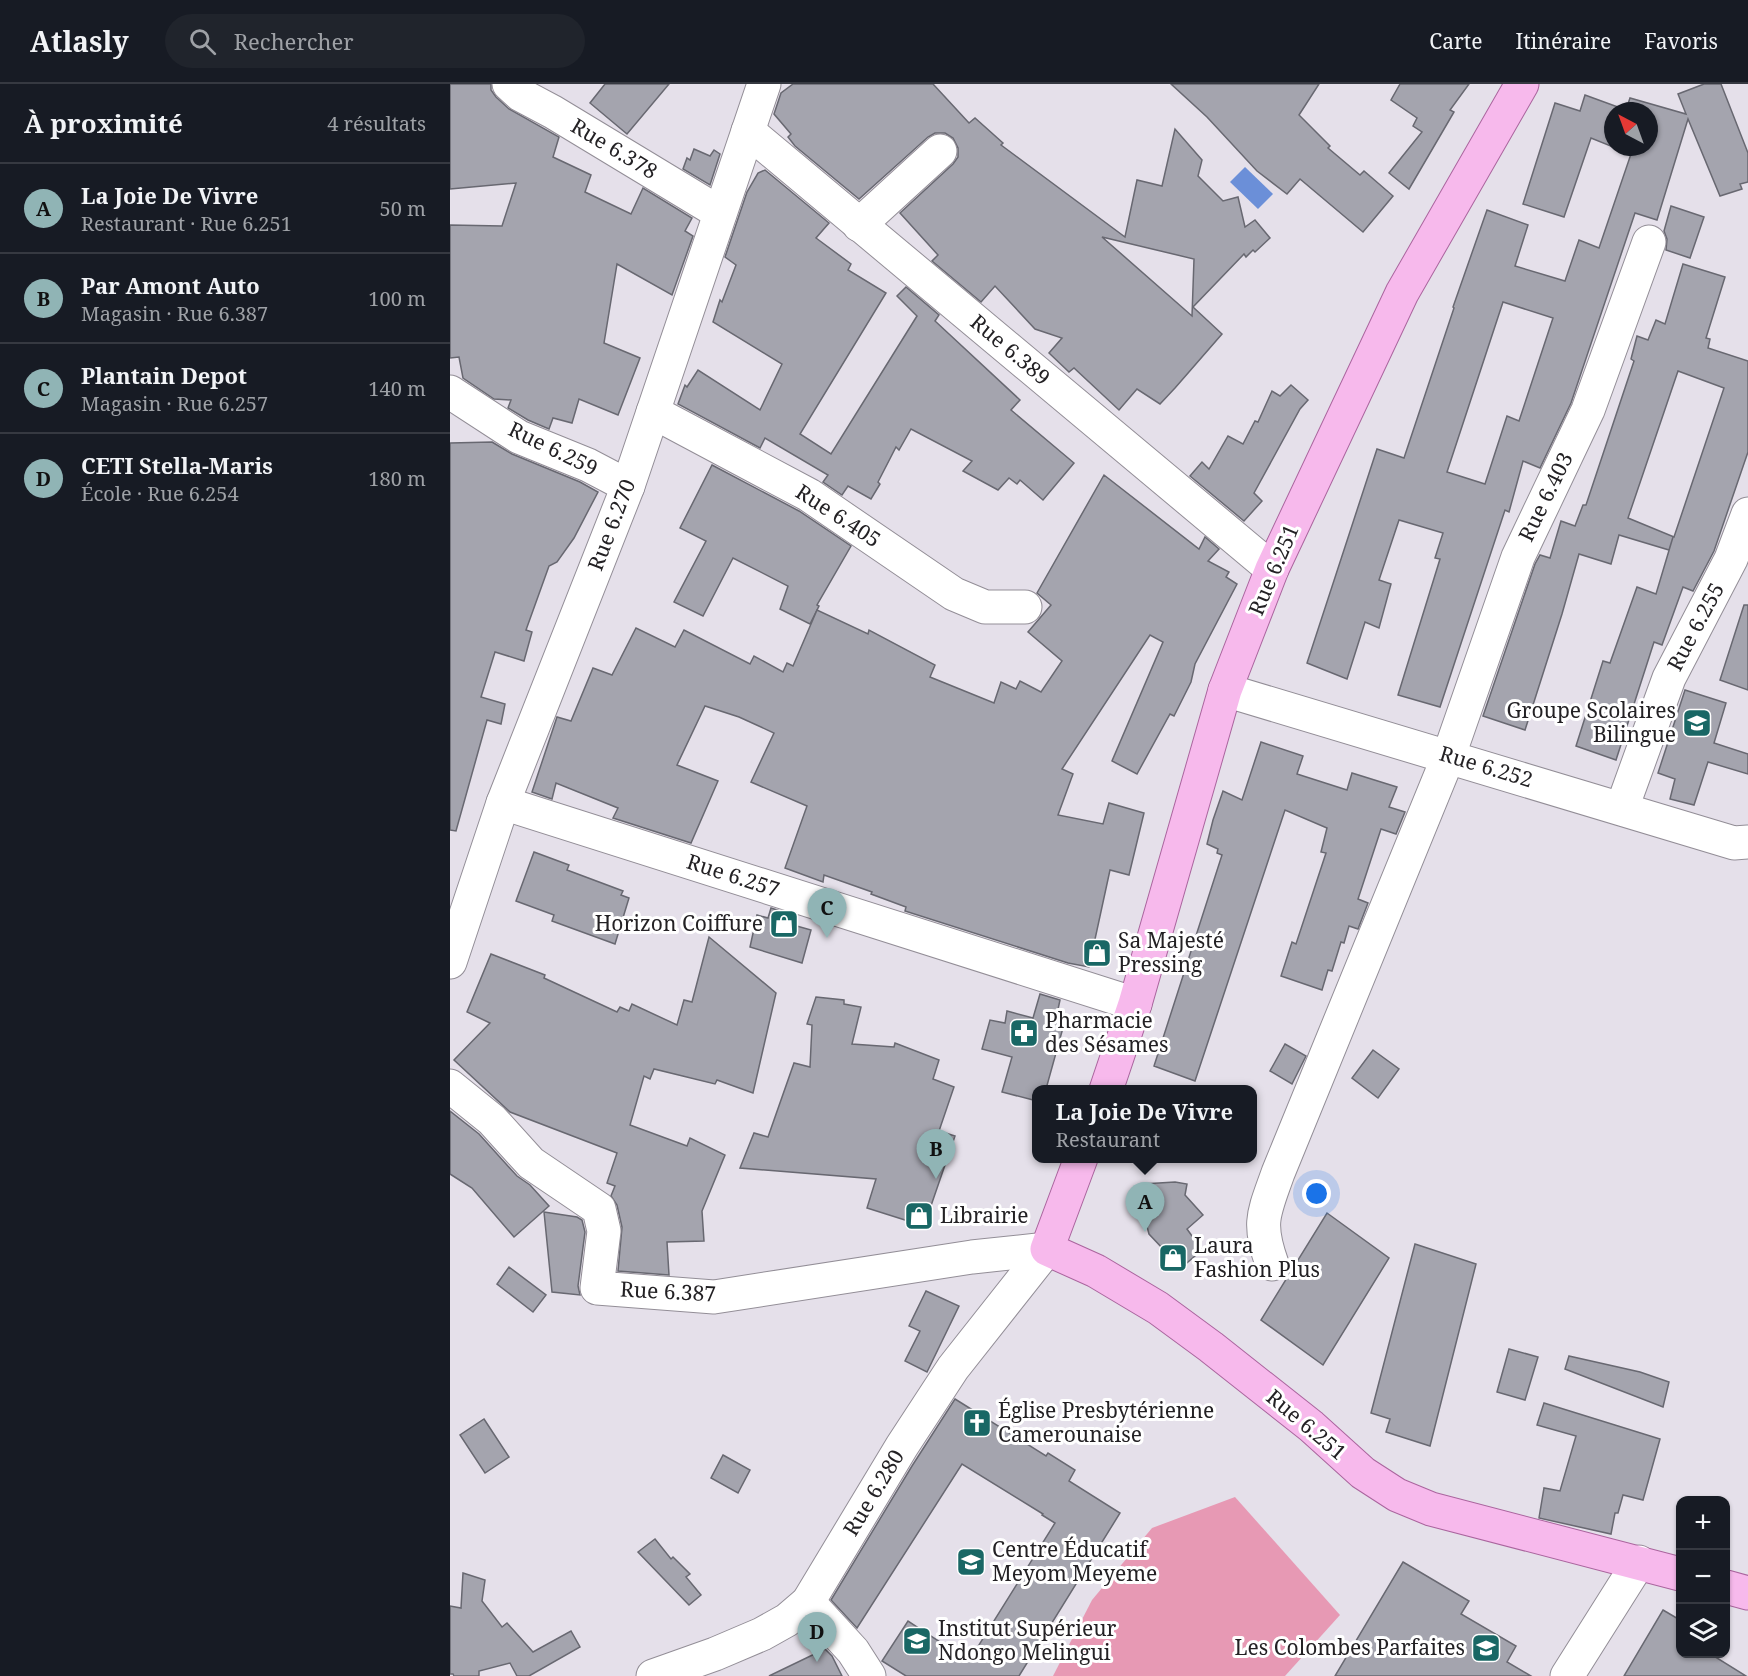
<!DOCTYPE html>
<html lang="fr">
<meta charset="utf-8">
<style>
:root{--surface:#171b24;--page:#20242c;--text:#f1f3f6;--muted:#9ea1a6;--line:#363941;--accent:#90b4b5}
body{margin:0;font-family:"Noto Serif",serif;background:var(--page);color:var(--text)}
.controls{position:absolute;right:18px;bottom:18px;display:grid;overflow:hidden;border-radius:12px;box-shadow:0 2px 4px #0004}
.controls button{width:54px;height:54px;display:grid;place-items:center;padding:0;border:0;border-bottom:2px solid var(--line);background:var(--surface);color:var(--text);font:30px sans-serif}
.compass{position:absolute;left:1154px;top:18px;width:54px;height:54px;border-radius:50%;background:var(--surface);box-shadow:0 2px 4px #0004;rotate:319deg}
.you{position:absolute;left:867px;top:1110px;width:21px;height:21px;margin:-15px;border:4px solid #fff;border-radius:50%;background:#1a73e8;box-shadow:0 0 0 9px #1a73e833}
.badge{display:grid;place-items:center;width:39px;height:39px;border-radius:50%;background:var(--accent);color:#111;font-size:20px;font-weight:700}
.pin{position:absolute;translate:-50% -50px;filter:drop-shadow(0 2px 3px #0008)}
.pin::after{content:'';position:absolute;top:32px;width:21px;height:18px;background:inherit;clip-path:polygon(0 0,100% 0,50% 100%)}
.popup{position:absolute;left:582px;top:1001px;width:225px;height:78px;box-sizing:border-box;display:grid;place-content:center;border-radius:12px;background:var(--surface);filter:drop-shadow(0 2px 4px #0005);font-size:20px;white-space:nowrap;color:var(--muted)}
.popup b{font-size:22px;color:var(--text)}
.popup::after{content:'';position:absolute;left:50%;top:100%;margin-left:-12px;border:12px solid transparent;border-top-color:var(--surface)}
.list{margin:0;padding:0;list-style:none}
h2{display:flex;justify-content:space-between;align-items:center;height:78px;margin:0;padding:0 24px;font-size:26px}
h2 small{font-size:20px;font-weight:400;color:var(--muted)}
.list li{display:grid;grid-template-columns:39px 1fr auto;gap:18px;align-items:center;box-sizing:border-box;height:90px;padding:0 24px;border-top:2px solid var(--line)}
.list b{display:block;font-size:22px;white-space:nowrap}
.list p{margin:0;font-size:20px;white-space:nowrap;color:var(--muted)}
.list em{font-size:20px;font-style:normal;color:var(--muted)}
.icon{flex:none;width:33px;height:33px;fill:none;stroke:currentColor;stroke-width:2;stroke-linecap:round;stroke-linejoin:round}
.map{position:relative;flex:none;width:1298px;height:1592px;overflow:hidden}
header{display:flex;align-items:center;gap:36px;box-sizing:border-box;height:84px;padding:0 30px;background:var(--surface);border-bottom:2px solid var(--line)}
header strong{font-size:28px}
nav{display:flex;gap:33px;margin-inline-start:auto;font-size:21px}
.search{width:420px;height:54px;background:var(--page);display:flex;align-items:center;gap:15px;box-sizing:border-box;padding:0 21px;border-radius:33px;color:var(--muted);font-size:22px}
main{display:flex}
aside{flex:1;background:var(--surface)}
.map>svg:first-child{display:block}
</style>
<header>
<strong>Atlasly</strong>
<div class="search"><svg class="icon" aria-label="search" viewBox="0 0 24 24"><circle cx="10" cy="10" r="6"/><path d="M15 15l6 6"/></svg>Rechercher</div>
<nav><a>Carte</a><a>Itinéraire</a><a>Favoris</a></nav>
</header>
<main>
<aside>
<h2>À proximité<small>4 résultats</small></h2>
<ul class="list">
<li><span class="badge">A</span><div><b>La Joie De Vivre</b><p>Restaurant · Rue 6.251</p></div><em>50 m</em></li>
<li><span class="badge">B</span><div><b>Par Amont Auto</b><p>Magasin · Rue 6.387</p></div><em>100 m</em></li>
<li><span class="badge">C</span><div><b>Plantain Depot</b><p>Magasin · Rue 6.257</p></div><em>140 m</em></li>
<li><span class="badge">D</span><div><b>CETI Stella-Maris</b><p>École · Rue 6.254</p></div><em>180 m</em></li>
</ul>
</aside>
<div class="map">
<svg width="1298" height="1592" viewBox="0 0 1298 1592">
<rect width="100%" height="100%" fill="#e5e0ea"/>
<!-- green -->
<path fill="#e799b4" d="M785,1413L890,1531L835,1592H603L642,1516L702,1444Z"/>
<!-- water -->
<path fill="#6b8fd8" d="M795,83L823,110L808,125L780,98Z"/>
<!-- building -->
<g fill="#a4a4ae" stroke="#686871" stroke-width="1.5" fill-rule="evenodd">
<path d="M0,0H41V6L46,13L59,25L109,53L103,73L141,91L135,108L181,130L193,104L242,134L235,147L243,152L222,211L167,180L154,259L190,274L168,331L129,315L122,339L103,334L99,345L78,336L58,324L61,316L44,315L13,294L9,273L0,274V141L52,142L66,99L0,105Z"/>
<path d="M155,0H219L177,50L140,19Z"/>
<path d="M343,0H483L519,39L525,34L553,59L551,61L675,153L687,96L712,102L725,45L752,76L748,92L773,117L788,113L795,143L805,136L820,154L805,168L803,166L796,173L794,170L743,223L772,250L725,304L710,320L687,305L669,326L624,284L619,288L599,269L612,254L585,245L545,202L531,218L482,177L488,171L450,129L503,80L508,73V64L503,54L495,49H485L478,53L409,115L345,62L338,53L341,50L324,30L331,9ZM652,153L744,175L742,232Z"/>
<path d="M721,0H869L849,31L880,62L878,64L910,91L914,87L943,112L913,148L850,95L837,110L807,87L757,33Z"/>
<path d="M950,0H1019L1000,26L1004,28L959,105L939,89L972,48L963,42L967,34L941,16Z"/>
<path d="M1254,0H1271L1298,69V98L1290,100L1292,105L1270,112L1238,35L1207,136L1185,129L1121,319L1090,384L1073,377L1059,428L1055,426L990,623L948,611L990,475L985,474L993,449L949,436L929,496L941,500L929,544L915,538L897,595L857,579L927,365L954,374L1004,224L1003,223L1037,126L1078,141L1065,182L1115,197L1129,156L1149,164L1181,70L1164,63H1199V27H1163V63L1141,54L1114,133L1073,120L1105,19L1130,27L1135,11L1176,26L1180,14L1236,30L1228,10ZM1053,218L1103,234L1069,337L1057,332L1035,400L997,388Z"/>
<path d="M244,65L260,72L264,66L270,70L260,101L233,85L237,74L240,76Z"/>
<path d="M315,86L379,139L366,154L401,180L398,186L436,209L350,350L381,370L467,232L447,212L456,203L489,231L485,237L570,316L561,326L624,379L593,416L570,396L567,400L559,394L548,406L513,387L522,377L461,345L449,366L446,363L428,398L430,400L421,415L398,402L392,411L373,398L378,391L315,354L310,364L228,320L235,301L237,303L248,286L310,326L332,280L263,238L270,216L272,218L286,181L275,173L297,108L308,89Z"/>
<path d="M1221,122L1254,133L1240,174L1216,166L1217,155L1214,147Z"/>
<path d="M1233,180L1275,193L1256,254L1260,255L1258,264L1298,277V368L1264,467L1243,507L1233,503L1212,561L1204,558L1166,676L1126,662L1153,577L1160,579L1187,503L1206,510L1223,453L1219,466L1169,451L1161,480L1129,470L1112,530L1075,646L1033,632L1085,480L1090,471L1100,474L1111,437L1125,442L1133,421H1136L1184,277L1181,275L1187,252L1198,256L1206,236L1215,240ZM1228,287L1274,304L1224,453L1178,434Z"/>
<path d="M841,301L858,316L850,325L804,409L812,417L794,437L740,392L752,378L759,385L778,352L793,360L805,337L808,338L822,307L830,312Z"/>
<path d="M42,358L62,370L130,398L148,408L124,454L107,478L99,482L76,546L82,548L74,577L45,568L31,613L55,620L51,640L37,636L6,747L0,746V359Z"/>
<path d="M262,381L349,427L401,462L367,521L369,522L360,540L330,525L338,502L283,474L253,532L224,518L256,457L230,444Z"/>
<path d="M654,391L749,465L755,453L769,465L758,477L779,488L776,493L787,500L745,580L741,598L724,632L720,630L687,690L662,677L713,558L700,551L612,685L623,690L608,731L653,740L659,719L694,729L679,791L660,786L639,883L618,879L455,827L456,823L421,810L422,808L374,791L373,798L335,784L357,722L301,698L324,649L289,633L255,622L227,681L268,697L241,759L163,734L168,724L106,699L102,715L82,708L107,633L121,637L143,584L162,591L186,544L225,563L234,546L300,580L304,572L333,588L337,579L343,582L367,526L418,550L419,546L485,581L480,593L544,619L551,598L566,605L570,597L591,608L612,577L578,548L601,521L587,509Z"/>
<path d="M1294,521H1298V606L1270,596Z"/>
<path d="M1235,606L1276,619L1264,659L1298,670V690L1258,678L1244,721L1220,715L1225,695L1208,689Z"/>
<path d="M811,658L853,672L847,690L897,706L902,689L947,703L939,723L955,728L946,750L931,745L908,815L918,819L908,845L899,842L894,859L891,858L882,887L878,886L872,906L831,892L842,858L846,860L876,769L871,768L877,744L835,726L745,997L704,982L772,771L767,769L768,765L757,760L763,736L773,707L792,716Z"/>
<path d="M84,768L119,781L117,786L173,807L171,811L179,814L165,860L102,837L104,831L66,817Z"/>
<path d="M321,824L339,830L336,839L361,846L352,879L300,863L307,831L318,834Z"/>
<path d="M259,853L326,909L303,1009L267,996L265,1000L204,985L200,995L194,992L180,1041L237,1062L240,1054L275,1071L252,1127L254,1157L217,1158L219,1191L168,1187L172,1143L167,1121L161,1112L165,1102L157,1099L167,1069L60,1028L4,976L40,939L17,928L41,870L95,891L94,894L167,928L170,923L179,927L182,920L227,941L234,916L242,918Z"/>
<path d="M590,910L610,916L607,930L616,933L596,1005H587V1017L552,1008L562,973L532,965L540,936L555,939L557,927L583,934Z"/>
<path d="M366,913L394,916V920L411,923L402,960L444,963L445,959L489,976L483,995L504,1003L489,1047L505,1052L474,1142L417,1124L426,1095L290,1084L304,1049L318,1053L344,979L360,983L362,941L357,940Z"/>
<path d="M835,960L856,972L842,1000L820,987Z"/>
<path d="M923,966L949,985L928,1014L902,994Z"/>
<path d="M0,1027L29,1050L67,1092L80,1101L99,1122L64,1153L22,1104L0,1090Z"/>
<path d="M725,1098L737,1100L735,1111L753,1131L737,1145L752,1166L731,1184L699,1150L695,1135L693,1100Z"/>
<path d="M94,1128L127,1133L132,1136L135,1148L128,1202L130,1211L102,1208Z"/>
<path d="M877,1129L939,1174L873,1281L811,1236Z"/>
<path d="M965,1160L1026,1180L980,1362L936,1348L940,1335L921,1329Z"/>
<path d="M59,1183L96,1211L83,1228L47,1200Z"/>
<path d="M476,1207L509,1222L477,1288L455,1277L470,1247L459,1242Z"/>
<path d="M1059,1265L1088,1273L1075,1316L1047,1308Z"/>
<path d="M1119,1272L1190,1288L1219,1298L1213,1323L1115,1285Z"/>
<path d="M505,1315L596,1372L598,1369L625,1386L619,1397L670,1429L569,1592H456L432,1577L458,1537L519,1577L605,1439L592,1431L593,1430L512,1380L407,1544L381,1516L462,1382Z"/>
<path d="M1094,1319L1210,1355L1193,1416L1173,1411L1168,1429H1165L1161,1450L1089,1434L1094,1404L1110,1407L1126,1352L1087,1341Z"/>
<path d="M34,1335L59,1373L35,1389L10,1351Z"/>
<path d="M273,1371L300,1386L288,1409L261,1394Z"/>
<path d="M205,1455L221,1475L223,1473L240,1490L236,1493L251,1511L239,1521L188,1468Z"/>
<path d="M953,1478L1019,1517L1011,1530L1066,1562L1057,1578L1081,1592H885Z"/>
<path d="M13,1489L35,1496L32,1517L52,1543L57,1539L83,1568L121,1547L130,1563L79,1592H67L60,1579L29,1587V1592H4L3,1590H0V1522L11,1524Z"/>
<path d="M1213,1526L1230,1536V1569H1259L1296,1592H1174Z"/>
<path d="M375,1565L382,1572L392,1592H319Z"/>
</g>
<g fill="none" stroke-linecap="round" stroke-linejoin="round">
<!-- minor casing -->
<g stroke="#938e97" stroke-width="35">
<g id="minor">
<path d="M59,0L71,11L103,28L270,129"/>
<path d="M298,47L822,485"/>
<path d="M409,141L490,67"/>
<path d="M0,308L69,353L138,381L178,402"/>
<path d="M203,328L359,411L504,510L535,523H575"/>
<path d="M775,606L1284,759L1298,758"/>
<path d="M53,719L685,920"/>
<path d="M1172,724L1219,594L1281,475L1298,430"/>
<path d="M0,878L53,719L178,402L314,0"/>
<path d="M0,1002L42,1036L81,1079L149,1125L154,1147L147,1204L264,1213L522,1173L597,1165"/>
<path d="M822,1180C807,1138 814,1129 828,1089L999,671L1068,473L1138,326L1199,158"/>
<path d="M358,1518L403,1567L419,1592"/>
<path d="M203,1592L265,1570L312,1550L337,1536L358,1518L452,1362L503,1284L597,1165"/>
<path d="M1117,1592L1189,1478"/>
</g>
</g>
<!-- major casing -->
<g stroke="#aa659e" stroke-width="35">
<g id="major">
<path d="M656,1006L685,920L775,606L822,485L952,209L1072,0"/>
<path d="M631,1074L597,1165L646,1187L708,1224L761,1263L861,1342L913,1389L947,1411L981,1425L1230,1490"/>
<path d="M1276,1503L1298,1509"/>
</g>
</g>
<!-- minor -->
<use href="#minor" stroke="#fff" stroke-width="33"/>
<!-- major -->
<use href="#major" stroke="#f7b9ec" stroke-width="33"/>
</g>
<!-- icons -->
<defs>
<g id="school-square" transform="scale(1.5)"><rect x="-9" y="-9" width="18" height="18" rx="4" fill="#196765" stroke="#fff"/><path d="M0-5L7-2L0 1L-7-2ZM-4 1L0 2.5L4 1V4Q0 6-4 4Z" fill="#fff"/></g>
<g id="shop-square" transform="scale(1.5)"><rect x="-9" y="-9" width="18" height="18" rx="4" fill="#196765" stroke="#fff"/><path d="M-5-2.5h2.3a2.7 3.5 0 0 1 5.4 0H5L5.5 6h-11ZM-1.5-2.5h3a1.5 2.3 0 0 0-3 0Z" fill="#fff"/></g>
<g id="pharmacy-square" transform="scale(1.5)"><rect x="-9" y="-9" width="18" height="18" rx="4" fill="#196765" stroke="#fff"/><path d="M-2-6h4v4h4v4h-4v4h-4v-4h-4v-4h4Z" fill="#fff"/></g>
<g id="church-square" transform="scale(1.5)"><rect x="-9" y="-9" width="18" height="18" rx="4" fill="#196765" stroke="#fff"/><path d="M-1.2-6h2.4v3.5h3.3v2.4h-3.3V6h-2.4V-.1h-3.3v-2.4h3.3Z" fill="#fff"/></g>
<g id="university-square" transform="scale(1.5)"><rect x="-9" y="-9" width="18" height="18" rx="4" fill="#196765" stroke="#fff"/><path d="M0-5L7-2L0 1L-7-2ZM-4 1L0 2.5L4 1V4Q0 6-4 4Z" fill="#fff"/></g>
</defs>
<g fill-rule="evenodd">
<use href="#school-square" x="1247" y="639"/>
<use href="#shop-square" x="334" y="840"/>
<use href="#shop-square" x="647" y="869"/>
<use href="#pharmacy-square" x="574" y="949"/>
<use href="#shop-square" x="469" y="1132"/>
<use href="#shop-square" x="723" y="1174"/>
<use href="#church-square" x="527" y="1339"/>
<use href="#school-square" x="521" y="1478"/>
<use href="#university-square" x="467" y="1557"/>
<use href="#school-square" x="1036" y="1564"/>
</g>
<g text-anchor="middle" stroke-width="6" stroke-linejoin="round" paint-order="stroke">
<!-- street labels -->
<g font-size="21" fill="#232124" stroke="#fff">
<text transform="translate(164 65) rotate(31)" y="7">Rue 6.378</text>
<text transform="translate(560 266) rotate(40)" y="7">Rue 6.389</text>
<text transform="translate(103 365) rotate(26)" y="7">Rue 6.259</text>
<text transform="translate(1096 413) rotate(-64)" y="7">Rue 6.403</text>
<text transform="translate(388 432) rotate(33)" y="7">Rue 6.405</text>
<text transform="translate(162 441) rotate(-69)" y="7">Rue 6.270</text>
<text transform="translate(824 486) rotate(-67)" y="7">Rue 6.251</text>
<text transform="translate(1246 543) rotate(-62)" y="7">Rue 6.255</text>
<text transform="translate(1036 683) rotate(17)" y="7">Rue 6.252</text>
<text transform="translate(283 792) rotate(18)" y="7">Rue 6.257</text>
<text transform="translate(218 1208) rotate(3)" y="7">Rue 6.387</text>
<text transform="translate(856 1341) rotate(40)" y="7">Rue 6.251</text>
<text transform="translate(424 1409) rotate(-59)" y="7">Rue 6.280</text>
</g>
<!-- poi labels -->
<g font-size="21" fill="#232124" stroke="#fff" text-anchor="start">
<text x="1226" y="634" text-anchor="end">Groupe Scolaires<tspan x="1226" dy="24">Bilingue</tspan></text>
<text x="313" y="847" text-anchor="end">Horizon Coiffure</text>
<text x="668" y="864">Sa Majesté<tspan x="668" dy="24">Pressing</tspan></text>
<text x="595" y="944">Pharmacie<tspan x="595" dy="24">des Sésames</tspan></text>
<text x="490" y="1139">Librairie</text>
<text x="744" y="1169">Laura<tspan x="744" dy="24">Fashion Plus</tspan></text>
<text x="548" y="1334">Église Presbytérienne<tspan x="548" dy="24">Camerounaise</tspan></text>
<text x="542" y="1473">Centre Éducatif<tspan x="542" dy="24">Meyom Meyeme</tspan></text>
<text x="488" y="1552">Institut Supérieur<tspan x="488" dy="24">Ndongo Melingui</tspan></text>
<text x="1015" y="1571" text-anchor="end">Les Colombes Parfaites</text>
</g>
</g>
</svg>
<div class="controls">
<button>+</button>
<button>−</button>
<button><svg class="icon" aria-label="layers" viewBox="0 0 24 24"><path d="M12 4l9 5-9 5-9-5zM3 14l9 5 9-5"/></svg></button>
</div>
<svg class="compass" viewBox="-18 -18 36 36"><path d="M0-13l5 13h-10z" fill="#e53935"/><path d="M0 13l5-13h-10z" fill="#9ea1a6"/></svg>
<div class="you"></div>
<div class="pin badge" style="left:695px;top:1148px">A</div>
<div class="popup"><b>La Joie De Vivre</b>Restaurant</div>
<div class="pin badge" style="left:486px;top:1095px">B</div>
<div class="pin badge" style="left:377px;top:854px">C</div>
<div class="pin badge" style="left:367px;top:1578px">D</div>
</div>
</main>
